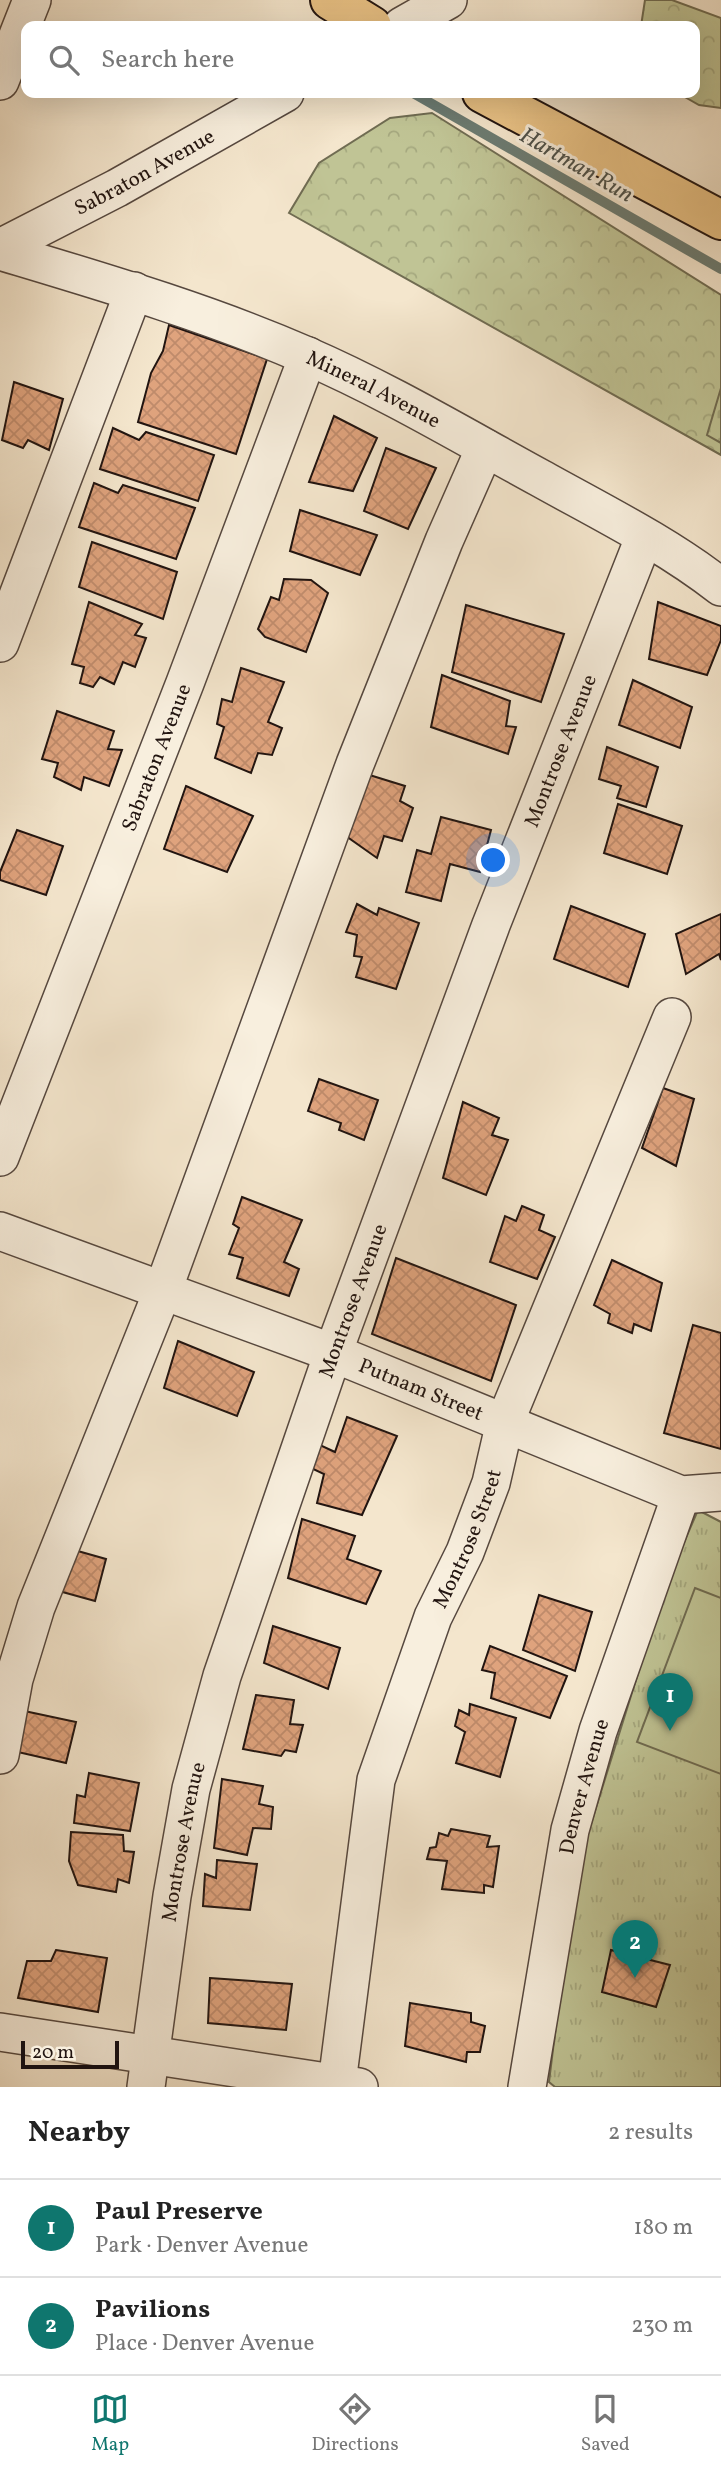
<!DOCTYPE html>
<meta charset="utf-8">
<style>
:root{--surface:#fff;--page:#f6f6f6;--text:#222;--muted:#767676;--line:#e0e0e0;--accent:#0f766e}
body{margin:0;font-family:Vollkorn,serif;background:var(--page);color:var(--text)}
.scale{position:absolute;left:21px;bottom:18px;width:98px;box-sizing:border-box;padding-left:7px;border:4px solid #211410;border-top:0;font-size:19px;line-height:24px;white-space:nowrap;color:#211410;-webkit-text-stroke:5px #f8efde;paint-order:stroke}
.you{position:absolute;left:494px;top:861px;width:24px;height:24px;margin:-18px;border:5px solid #fff;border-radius:50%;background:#1a73e8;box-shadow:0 0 0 10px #1a73e833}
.badge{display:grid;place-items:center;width:46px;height:46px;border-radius:50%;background:var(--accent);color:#fff;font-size:23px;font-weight:700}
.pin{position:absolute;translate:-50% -58px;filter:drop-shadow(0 2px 4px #0008)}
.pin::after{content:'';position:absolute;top:37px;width:24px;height:21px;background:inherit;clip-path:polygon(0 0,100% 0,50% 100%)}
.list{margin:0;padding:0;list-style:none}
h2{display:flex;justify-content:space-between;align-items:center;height:91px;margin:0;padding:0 28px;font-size:30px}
h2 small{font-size:23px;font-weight:400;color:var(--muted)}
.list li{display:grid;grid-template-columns:46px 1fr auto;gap:21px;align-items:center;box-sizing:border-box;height:98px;padding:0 28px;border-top:2px solid var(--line)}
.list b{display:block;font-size:26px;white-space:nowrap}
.list p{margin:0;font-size:23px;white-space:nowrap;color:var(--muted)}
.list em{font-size:23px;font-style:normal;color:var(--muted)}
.icon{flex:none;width:38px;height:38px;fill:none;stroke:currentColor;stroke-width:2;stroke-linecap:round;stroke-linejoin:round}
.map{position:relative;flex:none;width:721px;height:2087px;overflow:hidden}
.search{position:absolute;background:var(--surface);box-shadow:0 7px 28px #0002;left:21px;right:21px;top:21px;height:77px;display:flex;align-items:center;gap:18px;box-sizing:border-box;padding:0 24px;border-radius:14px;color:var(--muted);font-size:26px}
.sheet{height:287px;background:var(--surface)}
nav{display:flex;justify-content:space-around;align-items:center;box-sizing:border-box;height:98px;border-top:2px solid var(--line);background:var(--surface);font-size:19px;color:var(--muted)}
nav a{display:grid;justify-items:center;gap:4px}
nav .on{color:var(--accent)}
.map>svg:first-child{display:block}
</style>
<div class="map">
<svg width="721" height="2087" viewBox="0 0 721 2087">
<defs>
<pattern id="forest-crowns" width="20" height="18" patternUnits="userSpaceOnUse" patternTransform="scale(1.75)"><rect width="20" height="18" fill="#c0c495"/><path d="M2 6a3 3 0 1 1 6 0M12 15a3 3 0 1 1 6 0" fill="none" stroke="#a5a87f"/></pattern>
<pattern id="cemetery-stones" width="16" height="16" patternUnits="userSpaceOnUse" patternTransform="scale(1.75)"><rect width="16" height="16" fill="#c0c495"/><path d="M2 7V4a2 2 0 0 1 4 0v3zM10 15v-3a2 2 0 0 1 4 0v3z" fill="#a5a87f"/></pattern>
<pattern id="park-tufts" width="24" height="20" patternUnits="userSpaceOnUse" patternTransform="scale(1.75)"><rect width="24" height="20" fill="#c0c495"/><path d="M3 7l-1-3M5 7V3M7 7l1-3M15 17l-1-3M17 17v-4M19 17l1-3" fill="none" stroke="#a5a87f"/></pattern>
<pattern id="building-cross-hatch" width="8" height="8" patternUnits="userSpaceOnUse" patternTransform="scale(1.75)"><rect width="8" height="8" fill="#dfa37d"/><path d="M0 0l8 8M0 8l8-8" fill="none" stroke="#bf8b6b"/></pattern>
</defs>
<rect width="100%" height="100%" fill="#f4e6cd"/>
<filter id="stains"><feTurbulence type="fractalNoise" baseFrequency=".00286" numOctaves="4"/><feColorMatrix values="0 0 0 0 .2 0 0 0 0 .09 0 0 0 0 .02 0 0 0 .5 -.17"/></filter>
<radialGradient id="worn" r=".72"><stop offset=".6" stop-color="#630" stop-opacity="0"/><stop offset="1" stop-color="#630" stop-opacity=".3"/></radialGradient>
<!-- forest -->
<g fill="url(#forest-crowns)" stroke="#706c52" stroke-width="2">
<path d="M645,0H672L721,18V108L699,105L678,93H695V26H641Z"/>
<path d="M432,113L721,295V455L289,213L319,163L390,118Z"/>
</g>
<!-- cemetery -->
<path fill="url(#cemetery-stones)" stroke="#706c52" stroke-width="2" d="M721,388V443L707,435Z"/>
<!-- park -->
<path fill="url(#park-tufts)" stroke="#706c52" stroke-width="2" d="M698,1510L721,1522V2087H555L549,2082L574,1878L666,1584Z"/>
<!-- pitch -->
<path fill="#c0c495" stroke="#706c52" stroke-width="2" d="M695,1588L721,1598V1774L637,1742Z"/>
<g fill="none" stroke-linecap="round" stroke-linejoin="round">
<!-- stream -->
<path stroke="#6b7b72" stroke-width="10" d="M413,93L721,269"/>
</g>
<!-- building -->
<g fill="url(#building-cross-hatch)" stroke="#211410" stroke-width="2">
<path d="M169,325L267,359L236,454L138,422L151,373L163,351Z"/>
<path d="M14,382L63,399L49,450L28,440L23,448L2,440Z"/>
<path d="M334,416L377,438L353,491L309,482Z"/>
<path d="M113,428L139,440L146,432L214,455L198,501L100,469Z"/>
<path d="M386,448L436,468L408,529L364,511Z"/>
<path d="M94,483L118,493L123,485L195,508L176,559L79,527Z"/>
<path d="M300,510L377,535L360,575L290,551Z"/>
<path d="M92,542L177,572L163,619L79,587Z"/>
<path d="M284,579L311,580L328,593L306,652L265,637L258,629L271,597L279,600Z"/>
<path d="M89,602L142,624L135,635L146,638L135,667L123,662L114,684L100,677L93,687L80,683L84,667L72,664Z"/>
<path d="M658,602L721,626V640L707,675L649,659Z"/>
<path d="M466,605L564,634L541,702L452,672Z"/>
<path d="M241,668L284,682L268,722L282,728L272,755L258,753L251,773L215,758L224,727L217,724L222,699L232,702Z"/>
<path d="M442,675L510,701L506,726L516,727L508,754L431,727Z"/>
<path d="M633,680L692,707L680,748L619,725Z"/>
<path d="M57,711L114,731L108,749L122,750L109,786L84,777L81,790L54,777L58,763L42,759Z"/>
<path d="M607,747L658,767L646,807L617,798L621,786L599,779Z"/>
<path d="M363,773L405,786L400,801L413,808L402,841L384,836L377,858L346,836Z"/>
<path d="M186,786L253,816L227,872L164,849Z"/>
<path d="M618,804L682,826L667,874L604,853Z"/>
<path d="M441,817L491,830L480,872L450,864L441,901L406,892L417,850L431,854Z"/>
<path d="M17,830L63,846L46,895L0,880V872Z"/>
<path d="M357,904L377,915L379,908L419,923L396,989L356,977L362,957L354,956L357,935L346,932Z"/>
<path d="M571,906L645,934L628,987L554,959Z"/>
<path d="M721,914V960L719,954L686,974L676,934Z"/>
<path d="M319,1079L378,1100L364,1140L339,1130L341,1123L308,1111Z"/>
<path d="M663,1088L694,1099L676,1166L642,1148Z"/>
<path d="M463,1102L499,1118L492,1135L508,1140L486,1195L443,1178Z"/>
<path d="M242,1197L302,1220L284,1262L299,1269L289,1296L237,1278L243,1258L229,1254L239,1228L233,1224Z"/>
<path d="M522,1206L544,1215L539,1230L555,1237L537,1279L490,1262L505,1216L516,1221Z"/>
<path d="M396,1258L516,1305L491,1381L372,1334Z"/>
<path d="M612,1260L662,1283L651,1331L634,1324L632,1333L608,1323L610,1314L594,1305Z"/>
<path d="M693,1325L721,1333V1449L664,1433Z"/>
<path d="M178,1341L254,1372L237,1416L164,1388Z"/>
<path d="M347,1417L397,1436L362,1515L317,1503L324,1474L311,1468L320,1445L335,1452Z"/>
<path d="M302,1519L355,1536L347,1559L381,1571L366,1604L288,1578Z"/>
<path d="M60,1546L106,1559L95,1601L48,1588Z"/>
<path d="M539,1595L592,1612L575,1671L523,1650Z"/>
<path d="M273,1626L340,1648L328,1689L264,1663Z"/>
<path d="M490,1646L567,1676L550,1718L491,1698L495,1673L482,1670Z"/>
<path d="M256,1695L294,1700L290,1724L303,1725L296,1752L285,1750L281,1756L243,1749Z"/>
<path d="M470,1704L516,1718L500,1777L456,1763L465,1732L455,1726L459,1710L469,1715Z"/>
<path d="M15,1709L76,1722L66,1763L9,1750Z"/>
<path d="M89,1773L139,1783L130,1831L74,1823L77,1795L85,1797Z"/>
<path d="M222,1779L263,1786L259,1804L273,1807L271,1829L253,1828L247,1855L214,1848Z"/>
<path d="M451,1829L490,1836L487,1847L499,1846L493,1887L484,1885V1893L442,1889L447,1861L427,1859L430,1848L436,1847L439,1833L448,1836Z"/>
<path d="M71,1832L123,1835L124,1851L134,1852L129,1883L118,1879L116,1892L78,1885L69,1861Z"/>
<path d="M217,1860L257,1864L250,1910L203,1906L205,1874L216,1878Z"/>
<path d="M56,1950L107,1958L98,2012L18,1998L27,1961H51Z"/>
<path d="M611,1950L670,1965L656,2007L602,1992Z"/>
<path d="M210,1978L292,1984L286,2030L208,2023Z"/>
<path d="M410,2003L471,2013V2022L485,2026L480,2052H467L466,2062L405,2046Z"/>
</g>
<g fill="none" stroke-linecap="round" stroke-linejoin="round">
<!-- minor casing -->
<g stroke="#56483f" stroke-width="40">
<g id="minor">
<path d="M402,26L448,0"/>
<path d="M0,81L32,0"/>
<path id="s1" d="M0,248L117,188L285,93"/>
<path id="s2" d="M0,251C103,282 206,312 305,355C386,390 463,436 540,478C601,512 666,544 721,587"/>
<path d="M0,643L134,291"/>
<path id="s3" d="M0,1157L185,683L308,356"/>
<path id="s4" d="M0,1231L333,1353L681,1495L721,1492"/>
<path d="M0,1755L14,1679L36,1607L163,1290L355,764L444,541L485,448"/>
<path d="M0,2032L359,2087"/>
<path id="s5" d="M337,2083L376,1780L433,1617L465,1552L491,1483L505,1422L672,1017"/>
<path id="s6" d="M146,2087L172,1896L191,1789L222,1676L333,1353L491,925L644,538"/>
<path id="s7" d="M527,2087L570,1830L598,1731L681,1495"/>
</g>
</g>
<!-- major casing -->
<g stroke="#211410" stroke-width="42">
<g id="major">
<path d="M330,0L372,26"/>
<path d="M482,93L721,220"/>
</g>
</g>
<!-- minor -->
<use href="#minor" stroke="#f8efde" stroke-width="37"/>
<!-- major -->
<use href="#major" stroke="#eac386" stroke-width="38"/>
</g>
<g text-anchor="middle" stroke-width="6" stroke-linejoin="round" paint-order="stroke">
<!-- street labels -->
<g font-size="21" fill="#211410" stroke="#f8efde">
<text dy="7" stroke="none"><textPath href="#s1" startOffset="163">Sabraton Avenue</textPath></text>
<text dy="7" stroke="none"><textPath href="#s2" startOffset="399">Mineral Avenue</textPath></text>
<text dy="7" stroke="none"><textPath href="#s6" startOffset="1404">Montrose Avenue</textPath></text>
<text dy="7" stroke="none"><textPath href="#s3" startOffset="429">Sabraton Avenue</textPath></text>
<text dy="7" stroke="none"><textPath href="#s6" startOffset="816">Montrose Avenue</textPath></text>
<text dy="7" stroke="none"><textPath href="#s4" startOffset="450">Putnam Street</textPath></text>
<text dy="7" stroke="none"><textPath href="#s5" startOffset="564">Montrose Street</textPath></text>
<text dy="7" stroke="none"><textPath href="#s7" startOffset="306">Denver Avenue</textPath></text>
<text dy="7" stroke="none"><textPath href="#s6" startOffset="248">Montrose Avenue</textPath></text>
</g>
<!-- water labels -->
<g font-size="23" font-style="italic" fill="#4c5049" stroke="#f8efde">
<text transform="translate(577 164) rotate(30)" y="8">Hartman Run</text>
</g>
</g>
<rect width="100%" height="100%" filter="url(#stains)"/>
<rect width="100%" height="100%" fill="url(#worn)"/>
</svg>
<div class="scale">20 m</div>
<div class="you"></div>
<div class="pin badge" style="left:670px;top:1731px">1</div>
<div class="pin badge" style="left:635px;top:1978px">2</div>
<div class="search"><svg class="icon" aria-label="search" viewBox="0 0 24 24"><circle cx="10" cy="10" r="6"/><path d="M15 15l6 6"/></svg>Search here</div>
</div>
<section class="sheet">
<h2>Nearby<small>2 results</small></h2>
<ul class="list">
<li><span class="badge">1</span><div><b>Paul Preserve</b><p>Park · Denver Avenue</p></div><em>180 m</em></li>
<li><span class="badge">2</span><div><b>Pavilions</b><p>Place · Denver Avenue</p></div><em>230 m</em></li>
</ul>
</section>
<nav>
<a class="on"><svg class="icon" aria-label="map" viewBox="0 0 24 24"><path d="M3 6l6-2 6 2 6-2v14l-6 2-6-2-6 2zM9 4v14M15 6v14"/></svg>Map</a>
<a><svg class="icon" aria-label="directions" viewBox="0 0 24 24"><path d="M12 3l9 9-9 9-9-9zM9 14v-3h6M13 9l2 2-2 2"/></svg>Directions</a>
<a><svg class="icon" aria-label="saved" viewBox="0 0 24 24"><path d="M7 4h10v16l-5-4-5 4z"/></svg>Saved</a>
</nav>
